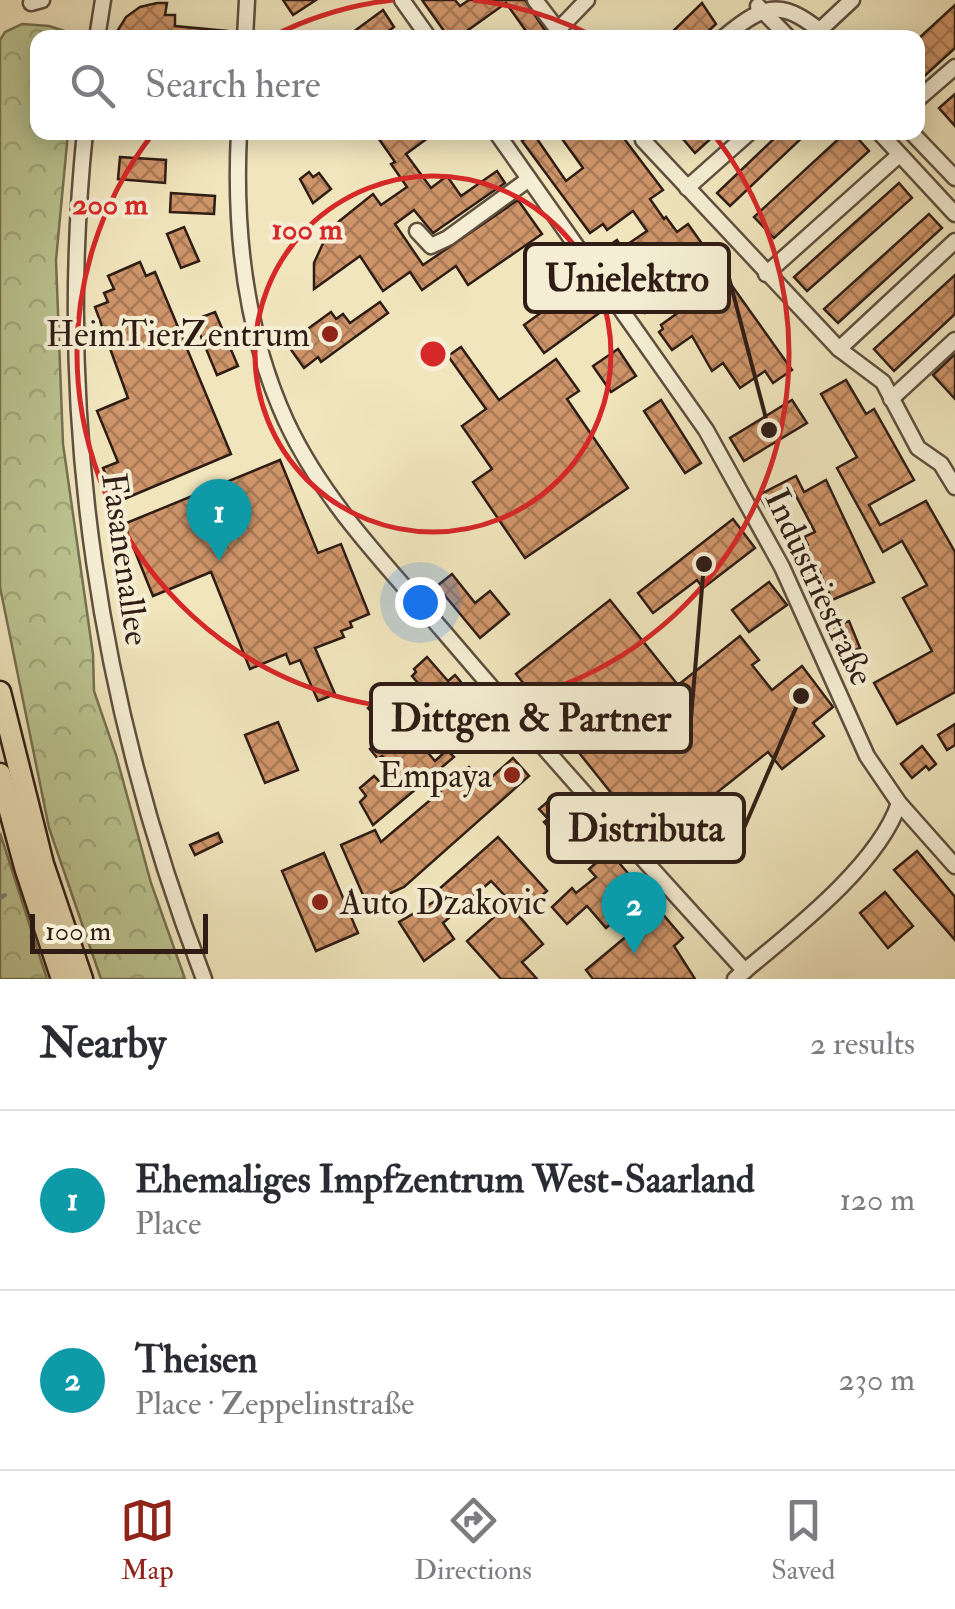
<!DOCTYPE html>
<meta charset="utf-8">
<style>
:root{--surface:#fff;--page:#f2f2f3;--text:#2b2b33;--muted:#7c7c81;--line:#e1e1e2;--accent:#8f2418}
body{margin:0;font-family:"IM FELL Double Pica",serif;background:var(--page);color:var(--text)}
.scale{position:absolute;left:30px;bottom:25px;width:178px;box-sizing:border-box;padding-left:10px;border:5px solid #2f1d15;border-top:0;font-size:28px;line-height:35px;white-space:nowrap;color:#2f1d15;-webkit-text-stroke:8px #f5eed4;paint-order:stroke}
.you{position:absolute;left:420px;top:602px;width:35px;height:35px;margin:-25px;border:8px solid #fff;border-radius:50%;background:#1a73e8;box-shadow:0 0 0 15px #1a73e833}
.badge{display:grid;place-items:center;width:65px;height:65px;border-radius:50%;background:var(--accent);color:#fff;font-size:32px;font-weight:700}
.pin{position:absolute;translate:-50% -82px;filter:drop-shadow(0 2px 5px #0008)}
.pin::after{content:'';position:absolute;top:52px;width:35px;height:30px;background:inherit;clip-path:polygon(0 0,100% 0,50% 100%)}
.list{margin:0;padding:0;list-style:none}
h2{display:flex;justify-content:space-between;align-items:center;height:130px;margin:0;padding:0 40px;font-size:42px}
h2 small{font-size:32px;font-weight:400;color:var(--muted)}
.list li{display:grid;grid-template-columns:65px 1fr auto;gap:30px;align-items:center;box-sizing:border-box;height:180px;padding:0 40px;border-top:2px solid var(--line)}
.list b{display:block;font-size:38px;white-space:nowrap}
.list p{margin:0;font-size:32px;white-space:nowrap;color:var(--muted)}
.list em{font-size:32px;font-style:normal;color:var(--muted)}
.icon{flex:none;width:55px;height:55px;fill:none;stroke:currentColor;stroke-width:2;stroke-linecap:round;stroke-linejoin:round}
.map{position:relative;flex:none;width:955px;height:979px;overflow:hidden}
.search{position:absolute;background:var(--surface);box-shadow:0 5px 25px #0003;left:30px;right:30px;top:30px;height:110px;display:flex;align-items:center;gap:25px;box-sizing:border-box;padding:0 35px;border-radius:20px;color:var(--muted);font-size:38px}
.sheet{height:490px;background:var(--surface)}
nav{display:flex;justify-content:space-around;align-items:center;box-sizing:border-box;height:140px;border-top:2px solid var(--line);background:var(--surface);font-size:28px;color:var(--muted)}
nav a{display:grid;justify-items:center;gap:5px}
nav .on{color:var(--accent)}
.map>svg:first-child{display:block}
</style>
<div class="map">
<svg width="955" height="979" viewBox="0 0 955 979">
<defs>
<pattern id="forest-crowns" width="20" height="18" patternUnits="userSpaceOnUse" patternTransform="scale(2.5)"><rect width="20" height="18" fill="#bbc490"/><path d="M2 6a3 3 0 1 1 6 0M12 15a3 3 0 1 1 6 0" fill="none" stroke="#a1a87b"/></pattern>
<pattern id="building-cross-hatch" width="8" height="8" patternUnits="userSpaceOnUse" patternTransform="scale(2.5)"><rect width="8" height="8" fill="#cf956a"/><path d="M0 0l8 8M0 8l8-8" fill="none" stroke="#a87956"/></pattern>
</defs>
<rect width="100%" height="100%" fill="#f0e5bd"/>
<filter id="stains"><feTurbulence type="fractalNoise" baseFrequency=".002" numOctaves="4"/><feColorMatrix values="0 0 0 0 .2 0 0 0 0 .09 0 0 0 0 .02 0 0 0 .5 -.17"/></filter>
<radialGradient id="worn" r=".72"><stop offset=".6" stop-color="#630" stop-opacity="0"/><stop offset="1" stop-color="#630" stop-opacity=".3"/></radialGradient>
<!-- forest -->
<g fill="url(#forest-crowns)" stroke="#757052" stroke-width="2.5">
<path d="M22,24L49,26L71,33L72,37L38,38V132L68,133L56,260L63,444L93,654L94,691L116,755L151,883L185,979H101L49,828L0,587V40L5,32Z"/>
<path d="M0,833L47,979H0Z"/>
</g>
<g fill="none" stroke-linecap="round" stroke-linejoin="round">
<!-- stream -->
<path stroke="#707d77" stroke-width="4" d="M0,898L5,895"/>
</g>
<!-- building -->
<g fill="url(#building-cross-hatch)" stroke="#2f1d15" stroke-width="2.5">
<path d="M283,0H316L293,15Z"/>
<path d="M422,0H455L460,6L469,0H525L550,38H531L506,3L457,38H449Z"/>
<path d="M157,3H167L165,15H175V26L227,31V38H113L126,17L140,7Z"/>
<path d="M702,3L716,24L701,38H666Z"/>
<path d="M955,5V48L918,82V39Z"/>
<path d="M383,10L394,27L379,38H345Z"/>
<path d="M955,94V126L939,108Z"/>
<path d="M374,132H436L406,154L431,188L447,176L461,196L497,171L505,183L433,233L414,210L395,224L423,265L518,200L542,234L468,285L456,266L422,290L410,272L383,291L360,256L314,289V263L325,239L322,235L373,194L381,205L407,187L391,164L395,162Z"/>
<path d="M557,132H619L663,190L650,199L664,219L666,217L677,232L688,224L792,370L773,383L765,371L740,388L723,363L712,371L692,336L672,350L659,332L663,329L661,325L708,291L697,276L645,313L601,251L617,240L622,248L647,231L633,211L607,230L603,224L590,233L522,141L533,133L566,181L583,168Z"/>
<path d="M677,132H718L695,153Z"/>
<path d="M781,132H808L730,206L717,193Z"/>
<path d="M846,132H852L869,151L774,238L754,217Z"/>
<path d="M120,157L166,160L165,183L118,179Z"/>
<path d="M309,172L313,177L319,173L331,189L313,203L300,179Z"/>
<path d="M899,183L912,198L807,291L794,277Z"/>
<path d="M171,193L215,196L214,214L170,212Z"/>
<path d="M929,214L942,228L838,323L824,309Z"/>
<path d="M184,227L199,261L181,268L167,234Z"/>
<path d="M140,262L146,276L155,272L231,454L117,502L103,468L118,462L97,411L128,398L95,307L108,302L104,293L114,289L108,276Z"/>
<path d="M955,275V314L894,371L874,349Z"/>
<path d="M578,286L598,314L544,353L524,325Z"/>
<path d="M380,302L388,313L321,362L318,357L304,368L287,344L331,312L336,319L343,314L350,323Z"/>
<path d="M215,312L238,366L217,375L194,320Z"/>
<path d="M461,347L499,400L556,359L579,391L567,399L628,488L525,558L473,482L492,469L462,426L486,409L448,356Z"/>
<path d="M618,349L636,376L611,392L593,366Z"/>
<path d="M955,354V399L933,375Z"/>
<path d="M846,380L866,414L874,409L914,480L869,505L880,525L926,501L955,552V692L897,724L874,683L932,651L903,598L927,585L902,541L883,552L837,468L857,457L821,394Z"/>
<path d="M661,400L701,463L685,473L644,411Z"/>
<path d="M792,400L807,423L744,461L730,438Z"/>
<path d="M280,460L318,553L341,544L369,614L350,622L352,627L341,631L344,637L315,648L335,694L318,701L300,660L290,664L286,654L250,669L211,572L153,596L124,524Z"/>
<path d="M796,476L804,492L826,480L874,582L832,600L818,568L803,575L792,552L808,545L804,537L815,532L794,492L766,507L759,495Z"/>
<path d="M733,519L755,548L703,588L697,580L653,613L638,593Z"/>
<path d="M452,574L475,603L490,591L509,614L480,638L437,586Z"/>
<path d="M769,582L787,605L749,632L732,610Z"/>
<path d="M610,600L678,685L740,636L759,660L752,665L772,690L802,666L833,707L813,723L824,736L782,769L768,752L652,844L516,674Z"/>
<path d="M849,621L860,648L840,657L828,629Z"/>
<path d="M427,657L448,681L455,675L488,714L482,719L489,727L472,742L457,725L472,711L459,696L450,704L448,701L422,724L428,731L417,740L435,761L447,750L454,757L373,825L360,802L366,796L360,788L374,776L381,783L395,771L382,756L378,759L370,749L389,732L368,708L385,692L407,717L430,697L412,676L416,672L414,669Z"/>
<path d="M278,722L298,770L265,783L245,735Z"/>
<path d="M955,724V745L947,750L938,735Z"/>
<path d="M922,746L936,764L929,770L926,766L912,778L901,764Z"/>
<path d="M513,758L529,776L404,887L367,904L341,845L375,830L381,842L469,767L484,784Z"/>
<path d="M552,798L567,814L550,829L544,822L548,819L539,809Z"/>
<path d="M218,833L222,842L195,855L190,845Z"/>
<path d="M498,837L547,891L519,916L543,944L522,962L537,979H501L467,941L511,902L491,881L443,923L454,939L424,961L399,922L442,897L437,891Z"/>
<path d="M609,851L683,938L674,946L695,979H593L586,970L628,935L615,920L606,928L587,906L567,924L552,907L572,888L576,893L596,877L589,869Z"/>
<path d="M917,851L955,897V940L894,870Z"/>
<path d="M324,853L358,933L316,951L282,871Z"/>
<path d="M885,892L913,926L888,948L860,913Z"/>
</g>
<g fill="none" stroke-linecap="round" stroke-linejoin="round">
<!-- minor casing -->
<g stroke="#5f4f3f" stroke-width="19">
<g id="minor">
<path d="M402,0L429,38"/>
<path d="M535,0L564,38"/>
<path d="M31,3L42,0"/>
<path d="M758,6L789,38"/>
<path d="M821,29L852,0"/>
<path d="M558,30L587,0"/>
<path d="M97,38L103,0"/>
<path d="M245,38L247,0"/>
<path d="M723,38C768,0 784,0 829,38"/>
<path d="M918,99L955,67"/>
<path d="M85,132C55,421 100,709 204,979"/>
<path d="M239,132C234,230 245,331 286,421C323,501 387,566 444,632C542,747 643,860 745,971"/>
<path d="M496,132L706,430L782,567L867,756L899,803L955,866"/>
<path d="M642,132L643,140L839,349L883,382L918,448L941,464L955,487"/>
<path d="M879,132L955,214"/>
<path d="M911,132L955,178"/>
<path d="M687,188L750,132"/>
<path d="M417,231L431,246L448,238L529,179"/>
<path d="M766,274L899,155"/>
<path d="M839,349L955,241"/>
<path d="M891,399L955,340"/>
<path d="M735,979C786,936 878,867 899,803"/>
</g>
</g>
<!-- highway casing -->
<g stroke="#2f1d15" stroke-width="25">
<g id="highway">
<path d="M0,692L43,864L82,979"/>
<path d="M0,774L25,867L62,979"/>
</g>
</g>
<!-- minor -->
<use href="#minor" stroke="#f5eed4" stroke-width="14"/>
<!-- highway -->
<use href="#highway" stroke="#f0e5bd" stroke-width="20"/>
</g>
<!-- distance rings -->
<g fill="none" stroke="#d62828" stroke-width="5">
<circle cx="433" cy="354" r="178"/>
<path d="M271 37A356 356 0 0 1 393 0M473 0A356 356 0 0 1 595 37M714 135A356 356 0 1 1 152 135"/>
</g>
<!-- markers -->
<g fill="#8f2418" stroke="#f5eed4" stroke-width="4">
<circle cx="330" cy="334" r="10"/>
<circle cx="512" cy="775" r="10"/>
<circle cx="320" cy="902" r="10"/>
</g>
<g text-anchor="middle" stroke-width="8" stroke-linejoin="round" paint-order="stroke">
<!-- poi labels -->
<g font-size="35" fill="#2f1d15" stroke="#f5eed4" text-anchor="end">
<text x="310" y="346">HeimTierZentrum</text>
<text x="492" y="787">Empaya</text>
<text x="340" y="914" text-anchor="start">Auto Dzakovic</text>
</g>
<!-- street labels -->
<g font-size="35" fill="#2f1d15" stroke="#f5eed4">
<text transform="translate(126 559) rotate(82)" y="12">Fasanenallee</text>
<text transform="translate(820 587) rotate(65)" y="12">Industriestraße</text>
</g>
</g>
<circle cx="433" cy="354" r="15" fill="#d62828" stroke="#f5eed4" stroke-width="5"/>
<g font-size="30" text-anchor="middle" font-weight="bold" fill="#d62828" stroke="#f5eed4" stroke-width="8" stroke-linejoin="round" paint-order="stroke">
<text x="110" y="214">200 m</text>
<text x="307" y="239">100 m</text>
</g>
<!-- callouts -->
<path fill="none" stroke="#2f1d15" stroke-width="4" d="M769 430L729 278M704 564L691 718M801 696L744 828"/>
<g fill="#2f1d15" stroke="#f5eed4" stroke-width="4">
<circle cx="769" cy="430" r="10"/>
<circle cx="704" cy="564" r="10"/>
<circle cx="801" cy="696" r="10"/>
</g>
<g fill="#f5eed4" stroke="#2f1d15" stroke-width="4">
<rect x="525" y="244" width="204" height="68" rx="10"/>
<rect x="371" y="684" width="320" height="68" rx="10"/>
<rect x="548" y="794" width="196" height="68" rx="10"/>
</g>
<g font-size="38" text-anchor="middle" font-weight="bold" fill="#2f1d15">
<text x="627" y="291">Unielektro</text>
<text x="531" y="731">Dittgen &amp; Partner</text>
<text x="646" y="841">Distributa</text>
</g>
<rect width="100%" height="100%" filter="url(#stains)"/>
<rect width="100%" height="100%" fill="url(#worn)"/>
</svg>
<div class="scale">100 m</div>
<div class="you"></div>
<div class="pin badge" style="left:219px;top:561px;background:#0f9aa8">1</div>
<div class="pin badge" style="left:634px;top:954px;background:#0f9aa8">2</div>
<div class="search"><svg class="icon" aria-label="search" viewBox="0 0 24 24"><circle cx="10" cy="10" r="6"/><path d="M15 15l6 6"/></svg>Search here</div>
</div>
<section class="sheet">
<h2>Nearby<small>2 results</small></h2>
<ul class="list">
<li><span class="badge" style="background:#0f9aa8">1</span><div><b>Ehemaliges Impfzentrum West-Saarland</b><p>Place</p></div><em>120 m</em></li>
<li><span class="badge" style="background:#0f9aa8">2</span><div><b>Theisen</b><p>Place · Zeppelinstraße</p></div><em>230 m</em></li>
</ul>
</section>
<nav>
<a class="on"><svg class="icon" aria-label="map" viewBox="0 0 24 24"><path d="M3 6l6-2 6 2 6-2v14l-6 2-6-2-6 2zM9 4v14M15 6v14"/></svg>Map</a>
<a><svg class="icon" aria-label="directions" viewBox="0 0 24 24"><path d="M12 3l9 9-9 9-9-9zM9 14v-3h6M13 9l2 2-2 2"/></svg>Directions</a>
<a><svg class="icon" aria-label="saved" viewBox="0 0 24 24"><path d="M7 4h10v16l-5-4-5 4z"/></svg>Saved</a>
</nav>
